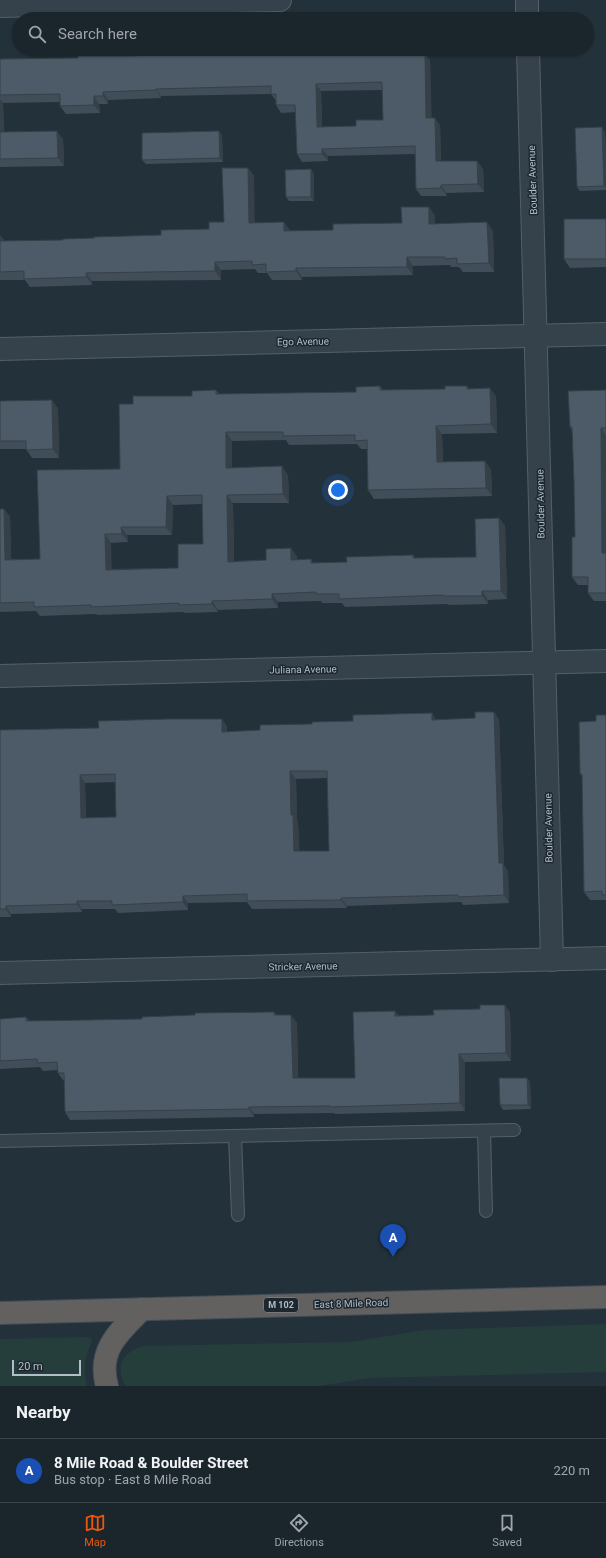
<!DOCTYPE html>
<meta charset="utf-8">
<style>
:root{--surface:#1a252c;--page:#232d34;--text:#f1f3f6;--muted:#9fa5a9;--line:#384248;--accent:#ea580c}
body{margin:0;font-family:Roboto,sans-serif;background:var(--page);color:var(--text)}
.scale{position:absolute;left:12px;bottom:10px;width:69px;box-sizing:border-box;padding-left:4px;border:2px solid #b2bdc7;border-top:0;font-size:11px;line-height:14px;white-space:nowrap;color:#b2bdc7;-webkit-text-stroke:3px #1c2730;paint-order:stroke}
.you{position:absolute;left:338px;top:490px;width:14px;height:14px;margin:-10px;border:3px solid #fff;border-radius:50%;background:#1a73e8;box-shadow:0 0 0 6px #1a73e833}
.badge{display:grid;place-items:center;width:26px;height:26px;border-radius:50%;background:var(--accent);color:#fff;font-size:13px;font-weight:700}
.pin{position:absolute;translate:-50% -33px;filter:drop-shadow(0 1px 2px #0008)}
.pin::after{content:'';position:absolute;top:21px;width:14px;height:12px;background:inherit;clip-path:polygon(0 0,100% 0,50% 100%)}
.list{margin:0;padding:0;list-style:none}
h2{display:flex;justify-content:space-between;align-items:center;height:52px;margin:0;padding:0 16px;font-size:17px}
h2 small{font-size:13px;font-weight:400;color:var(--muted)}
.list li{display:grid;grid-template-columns:26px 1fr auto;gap:12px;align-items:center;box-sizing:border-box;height:64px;padding:0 16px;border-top:1px solid var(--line)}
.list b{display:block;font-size:15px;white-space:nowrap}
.list p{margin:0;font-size:13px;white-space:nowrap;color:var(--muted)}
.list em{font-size:13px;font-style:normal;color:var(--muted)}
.icon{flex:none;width:22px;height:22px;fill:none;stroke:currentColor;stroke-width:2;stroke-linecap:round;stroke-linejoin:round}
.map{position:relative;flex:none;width:606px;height:1386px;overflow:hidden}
.search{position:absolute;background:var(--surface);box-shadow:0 1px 3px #0004;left:12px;right:12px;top:12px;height:44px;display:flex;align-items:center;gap:10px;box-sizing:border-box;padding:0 14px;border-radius:22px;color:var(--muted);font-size:15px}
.sheet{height:116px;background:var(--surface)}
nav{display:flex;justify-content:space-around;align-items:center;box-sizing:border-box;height:56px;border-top:1px solid var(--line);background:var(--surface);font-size:11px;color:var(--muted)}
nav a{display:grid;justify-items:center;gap:2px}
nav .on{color:var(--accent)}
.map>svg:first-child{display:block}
</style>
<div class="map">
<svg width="606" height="1386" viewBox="0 0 606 1386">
<rect width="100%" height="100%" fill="#23313b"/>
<!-- green -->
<g fill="#253e3c">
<path d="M606,1324V1372L371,1378L318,1386H126C113,1367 124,1350 145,1346L350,1342L424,1330Z"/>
<path d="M88,1337L91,1338L92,1341C85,1355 83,1371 87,1386H0V1339Z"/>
</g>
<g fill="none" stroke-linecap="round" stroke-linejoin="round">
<!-- service casing -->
<g stroke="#546069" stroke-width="14">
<g id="service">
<path d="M484,1131L486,1211"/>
<path d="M235,1136L238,1215"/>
<path d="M0,1141L514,1130"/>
</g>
</g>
<!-- minor casing -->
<g stroke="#546069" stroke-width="24">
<g id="minor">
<path d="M527,0V19"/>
<path d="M0,6L280,0"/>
<path d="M528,49L552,960"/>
<path d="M0,349L606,334"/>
<path d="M0,676L606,661"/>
<path d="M0,973L606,958"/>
</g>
</g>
<!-- trunk casing -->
<g stroke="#414d56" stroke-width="24">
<g id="trunk">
<path d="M0,1313L606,1297"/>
<path d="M107,1386C97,1350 119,1332 142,1309"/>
</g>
</g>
<!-- service -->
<use href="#service" stroke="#36424b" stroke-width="12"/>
<!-- minor -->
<use href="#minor" stroke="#36424b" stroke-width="22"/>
<!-- trunk -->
<use href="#trunk" stroke="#62615f" stroke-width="22"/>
</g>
<!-- wall -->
<g fill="#414e59" fill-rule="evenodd">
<path d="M374,54L430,60L431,118L440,125L441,161H477L483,169L484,192L446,193L447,196H421L416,189L415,154L328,156V161L302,162L297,154L296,112L281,113L276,105V101L271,94L161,96V98L108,100V104H99L100,113L66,114L60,106V102L3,103L4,132L63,139L64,166L0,167V59L78,58L130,56ZM382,90L383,120L356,126L322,127L321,91Z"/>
<path d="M605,132L606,158V190L580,191L577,187Z"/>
<path d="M222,135L223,162L146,164L142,160Z"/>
<path d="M248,168L254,176V223L290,230V231L333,230L402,223L429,207L435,216V224L493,231L494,272H463L459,267H451L450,265L413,266V275L302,277V280H272L267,273H258L255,269L221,270V280L92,281V285L30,287L25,280H0V235L4,241L63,240L161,235L209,229L224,222Z"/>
<path d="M314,174V201H289L286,197Z"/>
<path d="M606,219V267L570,268L564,259Z"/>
<path d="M380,386L383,390L445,389L467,386L469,389L496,396L497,433L442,434L443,462L485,461L491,470L492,496L374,499L368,490L367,449H361L357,444L289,445L286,440L232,441V468L288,475L289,503H233L234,561L266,560L297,556V560L311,559L313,563L347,562L413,555L415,558L476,557L499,518L505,526L507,599L488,600V604L449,605L448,604L345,607L342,603H322L321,601L278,602V608L218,610V612L185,613L184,612L97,615L96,614L40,616L36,611L0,612V509H4L10,517L11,559H40L120,469L133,404L192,396L216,390L219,394L356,392ZM202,504L203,544L178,568L111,569V543L128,542L127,535H172L173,505Z"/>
<path d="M606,390V601H594L588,593V585H578L572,577L575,537L574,483L572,431L570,427Z"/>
<path d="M0,401L58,408L59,458H32L26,449H0Z"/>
<path d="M494,712L499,720L504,865L508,871L509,903L463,905L461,902L347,906V908L252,909L247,902L188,903V910L118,913L115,909H82V912L11,914V917H0V730L99,728L222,719L227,727V732L260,730L312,724L475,718ZM327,778L329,851H299L298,823L297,820L296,779ZM115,782L116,817L86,818L85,783Z"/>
<path d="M606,715V900H590L584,892L582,776L580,774L596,721Z"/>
<path d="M395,1011L399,1016L510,1012L511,1061L465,1062V1111L335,1114L334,1113L254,1114V1117L70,1120L65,1112L64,1080H63L58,1073L57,1070L43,1071L40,1067L0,1069V1019L26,1017L29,1021L142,1019L195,1015L274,1012L277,1015L297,1023L298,1078H355Z"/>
<path d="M527,1078L530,1082L531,1109L503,1110L500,1105Z"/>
</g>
<!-- shaded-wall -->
<g fill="#354048">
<path d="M370,49H371L375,55L370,54Z"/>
<path d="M425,53L430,60L432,126L426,118Z"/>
<path d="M316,84L321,91L322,134L317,127Z"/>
<path d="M156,89L161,96V98L156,90Z"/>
<path d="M103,92L108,100V104L103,96Z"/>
<path d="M94,96L99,104L100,113L94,105Z"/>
<path d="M0,99L3,103L4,140L0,134Z"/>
<path d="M435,118L440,125L441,169L436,161Z"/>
<path d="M602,127L605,132L606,158V188L604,186Z"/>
<path d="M57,131L63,139L64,166L58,158Z"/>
<path d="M219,131L222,135L223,162L220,158Z"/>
<path d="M322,149L328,156V161L322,154Z"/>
<path d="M477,161L483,169L484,192L478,184Z"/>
<path d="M248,168L254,176L255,231L249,223Z"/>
<path d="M311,169L314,174V201L311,197Z"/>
<path d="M441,185L446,193L447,196L441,188Z"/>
<path d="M429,207L435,216V232L429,224Z"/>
<path d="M284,222L290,230V240L284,231Z"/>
<path d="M487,222L493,231L494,272L489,263Z"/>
<path d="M0,235L5,241L0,243Z"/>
<path d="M407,257L413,266V275L407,267Z"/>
<path d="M215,262L221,270V280L215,271Z"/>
<path d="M296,268L302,277V280L296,271Z"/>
<path d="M86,273L92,281V285L87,277Z"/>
<path d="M490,388L496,396L497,433L491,424Z"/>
<path d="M52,400L58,408L59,458L53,449Z"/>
<path d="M436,426L442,434L443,471L437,462Z"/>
<path d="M601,428L606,435V558L602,553Z"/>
<path d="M226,432L232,441V477L226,468Z"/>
<path d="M485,461L491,470L492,496L486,488Z"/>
<path d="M282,466L288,475L289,503L283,494Z"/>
<path d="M227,495L233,503L234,570L228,562Z"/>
<path d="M167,496L173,505L172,535L166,527Z"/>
<path d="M4,509L10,517L11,568L5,560Z"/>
<path d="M499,518L505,526L507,599L501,591Z"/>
<path d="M121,527L127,535L128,542L122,534Z"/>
<path d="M105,534L111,543L112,578L106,570Z"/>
<path d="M291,548L297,556V568L291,560Z"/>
<path d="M482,591L488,600V604L482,596Z"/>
<path d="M272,594L278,602V608L272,599Z"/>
<path d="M212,601L218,610V612L212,604Z"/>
<path d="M494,712L499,720L504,865L508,871L509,903L504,895L499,863Z"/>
<path d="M432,713L437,721L432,720Z"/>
<path d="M222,719L227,727V740L222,732Z"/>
<path d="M290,771L296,779L297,820L298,823L300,858L294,851L291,815Z"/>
<path d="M80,775L85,783L86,826L81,818Z"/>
<path d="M183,896L188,903V910L183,902Z"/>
<path d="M341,898L347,906V908L341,900Z"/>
<path d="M77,901L82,909V912L77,904Z"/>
<path d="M6,906L11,914V917L6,909Z"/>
<path d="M505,1005L510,1012L511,1061L506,1053Z"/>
<path d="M395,1011L401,1019L395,1016Z"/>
<path d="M291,1015L297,1023L298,1085L293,1078Z"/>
<path d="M459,1054L465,1062V1111L460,1103Z"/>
<path d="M527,1078L530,1082L531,1109L528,1105Z"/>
<path d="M249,1107L254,1114V1117L249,1109Z"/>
</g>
<!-- building -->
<g fill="#4c5b67" stroke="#354048" fill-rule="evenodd">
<path d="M345,49H370V54L425,53L426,118H435L436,161H477L478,184L441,185V188L416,189L415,146L322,149V154H297L295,105H276V94H271V86L156,89V90L103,92V96H94V105L60,106V94L0,95V59L78,58V56H130L184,54V53L236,51L290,50L291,55L327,54V50H345ZM382,82L383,120H356V126L317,127L316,84Z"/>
<path d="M602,127L604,186L577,187L575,128Z"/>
<path d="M57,131L58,158L0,159V132Z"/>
<path d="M219,131L220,158L142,160V133Z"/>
<path d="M222,168H248L249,223L284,222V231L333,230V224L402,223L401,207H429V224L487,222L489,263L457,264V258L445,259V257H407V267L296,268V271L266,272V264L252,265V261L215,262V271L86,273L87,277L24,279V271L0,272V241L63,240V239L94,238V237L161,235V230L209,229V222H224Z"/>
<path d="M311,169V197H286L285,170Z"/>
<rect x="564" y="219" width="42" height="40"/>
<path d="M380,386V390L445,389V386H467V389L490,388L491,424L436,426L437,462L485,461L486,488L368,490L367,440L355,441V435L283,436V432H226V468L282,466L283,494L227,495L228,562L266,560V549L291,548V560L311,559V563L347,562L346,557L413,555V558L476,557L475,519L499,518L501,591H482V596H443V595L339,599V594H316V592L272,594V599L212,601V604L179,605V603L91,607V605L34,607V602L0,603V509H4L5,560L40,559L37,470L120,469L119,404H133V396H192V391L216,390V394L356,392V387ZM202,495L203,544H178V568L106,570L105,534H122L121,527H166L167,496Z"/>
<path d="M606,390V428H601L602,553H606V593H588V577H572V537H575L574,483L572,427H570L568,391Z"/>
<path d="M52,400L53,449L26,450V441H0V401Z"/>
<path d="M475,712H494L499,863H503L504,895L458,897V895L341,898V900L247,901V894L183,896V902L112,905V901H77V904L6,906V909H0V730L99,728L98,721L168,719H222V732L260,730V725L312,724V722L353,721V715L432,713V720L475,718ZM290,771H327L329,851H294L293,815H291ZM115,774L116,817L81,818L80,775Z"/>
<path d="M596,715H606V895H602V891L584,892L582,774H580L579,722L596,721Z"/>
<path d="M480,1005H505L506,1053L459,1054L460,1103L330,1107V1106L249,1107V1109L65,1112L64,1073H58L57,1062L38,1063L37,1059L0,1061V1019L26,1017V1021L89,1020L142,1019V1017L195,1015V1013L274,1012V1015H291L293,1078H355L353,1012L395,1011V1016L434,1015L433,1010L480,1009Z"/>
<path d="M499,1078H527L528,1105H500Z"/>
</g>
<g text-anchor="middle" stroke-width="3" stroke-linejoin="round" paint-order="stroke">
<!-- shield labels -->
<rect fill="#1c2730" stroke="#85909a" stroke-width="1" x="264" y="1298" width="34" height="14" rx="3"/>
<g font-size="9" font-weight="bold" fill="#b2bdc7">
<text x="281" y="1308">M 102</text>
</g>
<!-- street labels -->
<g font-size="10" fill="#b2bdc7" stroke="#1c2730">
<text transform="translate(532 180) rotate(-92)" y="4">Boulder Avenue</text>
<text transform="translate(303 341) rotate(-1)" y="4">Ego Avenue</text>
<text transform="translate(540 504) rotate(-91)" y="4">Boulder Avenue</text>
<text transform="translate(303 669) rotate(-1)" y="4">Juliana Avenue</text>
<text transform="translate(548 828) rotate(-91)" y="4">Boulder Avenue</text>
<text transform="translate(303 966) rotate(-1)" y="4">Stricker Avenue</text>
<text transform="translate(351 1303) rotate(-2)" y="4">East 8 Mile Road</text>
</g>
</g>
</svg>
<div class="scale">20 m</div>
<div class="you"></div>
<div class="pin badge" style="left:393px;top:1257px;background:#1a4fb4">A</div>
<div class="search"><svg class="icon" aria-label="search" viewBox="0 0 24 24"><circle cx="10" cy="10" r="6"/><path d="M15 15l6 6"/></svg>Search here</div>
</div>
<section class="sheet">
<h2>Nearby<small></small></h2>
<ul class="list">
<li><span class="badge" style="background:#1a4fb4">A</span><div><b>8 Mile Road &amp; Boulder Street</b><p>Bus stop · East 8 Mile Road</p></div><em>220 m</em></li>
</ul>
</section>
<nav>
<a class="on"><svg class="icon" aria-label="map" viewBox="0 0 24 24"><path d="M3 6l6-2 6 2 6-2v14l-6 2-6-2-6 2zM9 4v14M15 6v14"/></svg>Map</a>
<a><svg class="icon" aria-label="directions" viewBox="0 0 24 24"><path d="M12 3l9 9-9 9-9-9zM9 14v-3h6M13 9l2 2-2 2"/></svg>Directions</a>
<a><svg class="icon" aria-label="saved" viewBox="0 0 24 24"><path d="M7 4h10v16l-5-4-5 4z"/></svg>Saved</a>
</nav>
